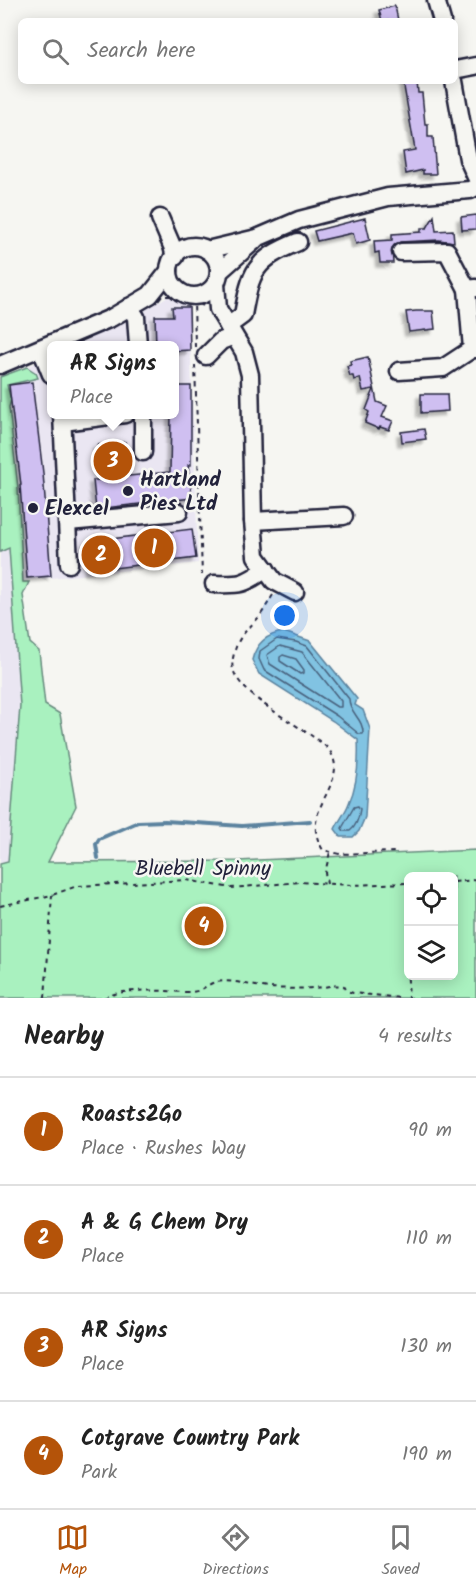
<!DOCTYPE html>
<meta charset="utf-8">
<style>
:root{--surface:#fff;--page:#f6f6f6;--text:#222;--muted:#767676;--line:#e0e0e0;--accent:#b45309}
body{margin:0;font-family:Kalam,sans-serif;background:var(--page);color:var(--text)}
.controls{position:absolute;right:18px;bottom:18px;display:grid;overflow:hidden;border-radius:9px;box-shadow:0 3px 15px #0003}
.controls button{width:54px;height:54px;display:grid;place-items:center;padding:0;border:0;border-bottom:2px solid var(--line);background:var(--surface);color:var(--text);font:30px sans-serif}
.you{position:absolute;left:285px;top:616px;width:21px;height:21px;margin:-15px;border:4px solid #fff;border-radius:50%;background:#1a73e8;box-shadow:0 0 0 9px #1a73e833}
.badge{display:grid;place-items:center;width:39px;height:39px;border-radius:50%;background:var(--accent);color:#fff;font-size:20px;font-weight:700}
.pin{position:absolute;translate:-50% -50%;border:3px solid #fff;box-shadow:0 2px 6px #0006}
.popup{position:absolute;left:47px;top:341px;width:132px;height:78px;box-sizing:border-box;display:grid;place-content:center;border-radius:9px;background:var(--surface);filter:drop-shadow(0 2px 4px #0005);font-size:20px;white-space:nowrap;color:var(--muted)}
.popup b{font-size:22px;color:var(--text)}
.popup::after{content:'';position:absolute;left:50%;top:100%;margin-left:-12px;border:12px solid transparent;border-top-color:var(--surface)}
.list{margin:0;padding:0;list-style:none}
h2{display:flex;justify-content:space-between;align-items:center;height:78px;margin:0;padding:0 24px;font-size:26px}
h2 small{font-size:20px;font-weight:400;color:var(--muted)}
.list li{display:grid;grid-template-columns:39px 1fr auto;gap:18px;align-items:center;box-sizing:border-box;height:108px;padding:0 24px;border-top:2px solid var(--line)}
.list b{display:block;font-size:22px;white-space:nowrap}
.list p{margin:0;font-size:20px;white-space:nowrap;color:var(--muted)}
.list em{font-size:20px;font-style:normal;color:var(--muted)}
.icon{flex:none;width:33px;height:33px;fill:none;stroke:currentColor;stroke-width:2;stroke-linecap:round;stroke-linejoin:round}
.map{position:relative;flex:none;width:476px;height:998px;overflow:hidden}
.search{position:absolute;background:var(--surface);box-shadow:0 3px 15px #0003;left:18px;right:18px;top:18px;height:66px;display:flex;align-items:center;gap:15px;box-sizing:border-box;padding:0 21px;border-radius:9px;color:var(--muted);font-size:22px}
.sheet{height:510px;background:var(--surface)}
nav{display:flex;justify-content:space-around;align-items:center;box-sizing:border-box;height:84px;border-top:2px solid var(--line);background:var(--surface);font-size:16px;color:var(--muted)}
nav a{display:grid;justify-items:center;gap:3px}
nav .on{color:var(--accent)}
.map>svg:first-child{display:block}
</style>
<div class="map">
<svg width="476" height="998" viewBox="0 0 476 998">
<defs>
<filter id="shadow"><feDropShadow dx="-4" dy="4" stdDeviation="1.5" flood-color="#0004"/></filter>
</defs>
<rect width="100%" height="100%" fill="#f6f6f2"/>
<filter id="ink" filterUnits="userSpaceOnUse"><feTurbulence type="fractalNoise" baseFrequency=".0167" numOctaves="2"/><feDisplacementMap in="SourceGraphic" scale="12" xChannelSelector="R" yChannelSelector="G"/><feConvolveMatrix kernelMatrix="1 2 1 2 8 2 1 2 1" color-interpolation-filters="sRGB"/></filter>
<g filter="url(#ink)">
<!-- built -->
<path fill="#eae6f2" d="M182,288L189,304L198,563L12,582L20,706L8,862L0,864V552L11,547L0,377L51,357V414H174V346L76,345L121,324Z"/>
<!-- green -->
<path fill="#a9f1bf" stroke="#668a7d" stroke-width="1.5" fill-rule="evenodd" d="M27,367L36,373L38,378L7,385L11,400L9,407L18,488L23,582H29L23,595L30,643L39,651L45,705L60,714L76,806L48,862L238,861L476,850V998H0V864L8,862L20,706L9,548L0,552V377ZM408,876H454V975H408Z"/>
<!-- water -->
<path fill="#81c3e2" stroke="#5b839f" stroke-width="1.5" d="M284,632L310,641L357,699L355,705L363,710L370,729L365,817L359,831L353,837H341L335,829C339,820 346,812 349,803C358,783 359,761 358,740L333,721L259,674L252,660C256,644 267,634 284,632Z"/>
<g fill="none" stroke-linecap="round" stroke-linejoin="round">
<!-- shore -->
<g stroke="#48627e" stroke-width="1.5">
<path d="M277,639L296,642L307,646L349,699C349,713 364,719 363,734H359L337,716L264,670L259,659L260,651Z"/>
<path d="M280,646L302,652L341,701V707H337L270,664L267,655Z"/>
<path d="M283,655L296,659L304,670V673L300,674L280,661V657Z"/>
<path d="M358,806L360,809C359,817 357,826 350,831H344L342,828L354,807Z"/>
</g>
<!-- stream -->
<path stroke="#5b839f" stroke-width="4" d="M98,858L96,844L99,839L138,822L165,821L242,826L310,821"/>
</g>
<!-- building -->
<g fill="#cfbff1" stroke="#22223b" stroke-width="1.5" filter="url(#shadow)">
<path d="M395,6L398,20L382,21L379,10Z"/>
<path d="M403,81H417L418,93H422L425,124H428V137H433L436,174H423V170L406,174L403,152L415,150Z"/>
<path d="M476,215V229L462,230L461,217Z"/>
<path d="M434,216L436,231L453,230L454,242L439,240L400,242L392,248L393,263H380L379,252L375,253L374,241L392,240V234L421,232V228H427Z"/>
<path d="M365,218L370,240L356,244L353,233L317,241L314,231Z"/>
<path d="M172,307H189L190,350L174,351V345H156L155,316H173Z"/>
<path d="M416,311H433L435,329L409,332L406,312Z"/>
<path d="M368,357L377,402L387,406L382,417L393,421L389,430L380,427L379,429L365,423L369,412L366,410L374,389L363,391L360,378L354,380L353,376H350L347,366L351,365L350,361Z"/>
<path d="M32,382L43,473L51,576L27,578L20,485H21L9,385Z"/>
<path d="M174,386H191V465H188L192,498L96,509L93,480H101L97,445L125,442L129,476L170,472L171,414H174Z"/>
<path d="M421,394H447L448,411L421,413Z"/>
<path d="M424,429L426,439L402,442L401,432Z"/>
<path d="M192,529L196,558L89,571L86,542Z"/>
</g>
<g fill="none" stroke-linecap="round" stroke-linejoin="round">
<!-- minor casing -->
<g stroke="#22223b" stroke-width="21">
<g id="minor">
<path d="M436,0L442,21"/>
<path d="M455,70L476,66"/>
<path d="M454,81L468,159L476,177"/>
<path d="M160,218L172,246L175,257"/>
<circle cx="194" cy="271" r="25"/>
<path d="M207,250L257,238L299,220L388,197L470,190L476,187"/>
<path d="M401,252L447,251L467,289"/>
<path d="M219,272L254,241"/>
<path d="M216,284L218,309L244,352L250,375L253,521L256,556L274,581L295,592"/>
<path d="M476,288L467,289L472,349H476"/>
<path d="M129,307L136,317L138,345"/>
<path d="M228,326L243,315C251,271 254,260 298,242"/>
<path d="M41,349L51,374"/>
<path d="M206,356L221,341L234,336"/>
<path d="M0,365L111,318L150,295L169,271"/>
<path d="M399,371L443,368L472,349"/>
<path d="M62,414L69,564"/>
<path d="M143,414V452"/>
<path d="M63,422L125,414"/>
<path d="M253,521L344,516"/>
<path d="M68,522L179,512"/>
<path d="M214,584C240,585 244,585 266,569"/>
</g>
</g>
<!-- path -->
<g stroke="#22223b" stroke-width="2" stroke-dasharray="4.5 4.5" stroke-linecap="butt">
<path d="M184,241L192,238L198,242"/>
<path d="M166,296C179,296 192,298 203,306"/>
<path d="M194,298L195,347"/>
<path d="M195,365L202,575"/>
<path d="M273,595C268,603 264,611 258,618C250,627 240,635 236,647C234,653 231,663 233,669C239,694 292,722 312,736C319,741 329,747 332,755C347,786 298,811 323,850L340,854L395,852"/>
<path d="M454,882L476,880"/>
<path d="M327,884L325,873L330,852"/>
<path d="M0,906L52,895L77,886L186,880L231,888L300,882L351,885L408,883"/>
<path d="M408,942L407,966L409,998"/>
<path d="M45,998L52,895"/>
<path d="M104,998C128,986 166,992 191,992C204,991 206,984 216,982C231,979 247,985 262,987C273,989 300,989 312,988C323,988 334,984 344,986L347,991L353,993L401,998"/>
</g>
<!-- minor -->
<use href="#minor" stroke="#f6f6f2" stroke-width="16"/>
</g>
</g>
<!-- markers -->
<g fill="#22223b" stroke="#f6f6f2" stroke-width="2">
<circle cx="128" cy="491" r="6"/>
<circle cx="33" cy="508" r="6"/>
</g>
<g text-anchor="middle" stroke-width="5" stroke-linejoin="round" paint-order="stroke">
<!-- poi labels -->
<g font-size="21" font-weight="bold" fill="#22223b" stroke="#f6f6f2" text-anchor="start">
<text x="140" y="486">Hartland<tspan x="140" dy="24">Pies Ltd</tspan></text>
<text x="45" y="515">Elexcel</text>
</g>
<!-- street labels -->
<g font-size="21" fill="#22223b" stroke="#f6f6f2">
<text x="203" y="875">Bluebell Spinny</text>
</g>
</g>
</svg>
<div class="controls">
<button><svg class="icon" aria-label="locate" viewBox="0 0 24 24"><circle cx="12" cy="12" r="6"/><path d="M12 2v4M12 18v4M2 12h4M18 12h4"/></svg></button>
<button><svg class="icon" aria-label="layers" viewBox="0 0 24 24"><path d="M12 4l9 5-9 5-9-5zM3 14l9 5 9-5"/></svg></button>
</div>
<div class="you"></div>
<div class="pin badge" style="left:154px;top:548px">1</div>
<div class="pin badge" style="left:101px;top:555px">2</div>
<div class="pin badge" style="left:113px;top:461px">3</div>
<div class="popup"><b>AR Signs</b>Place</div>
<div class="pin badge" style="left:204px;top:926px">4</div>
<div class="search"><svg class="icon" aria-label="search" viewBox="0 0 24 24"><circle cx="10" cy="10" r="6"/><path d="M15 15l6 6"/></svg>Search here</div>
</div>
<section class="sheet">
<h2>Nearby<small>4 results</small></h2>
<ul class="list">
<li><span class="badge">1</span><div><b>Roasts2Go</b><p>Place · Rushes Way</p></div><em>90 m</em></li>
<li><span class="badge">2</span><div><b>A &amp; G Chem Dry</b><p>Place</p></div><em>110 m</em></li>
<li><span class="badge">3</span><div><b>AR Signs</b><p>Place</p></div><em>130 m</em></li>
<li><span class="badge">4</span><div><b>Cotgrave Country Park</b><p>Park</p></div><em>190 m</em></li>
</ul>
</section>
<nav>
<a class="on"><svg class="icon" aria-label="map" viewBox="0 0 24 24"><path d="M3 6l6-2 6 2 6-2v14l-6 2-6-2-6 2zM9 4v14M15 6v14"/></svg>Map</a>
<a><svg class="icon" aria-label="directions" viewBox="0 0 24 24"><path d="M12 3l9 9-9 9-9-9zM9 14v-3h6M13 9l2 2-2 2"/></svg>Directions</a>
<a><svg class="icon" aria-label="saved" viewBox="0 0 24 24"><path d="M7 4h10v16l-5-4-5 4z"/></svg>Saved</a>
</nav>
